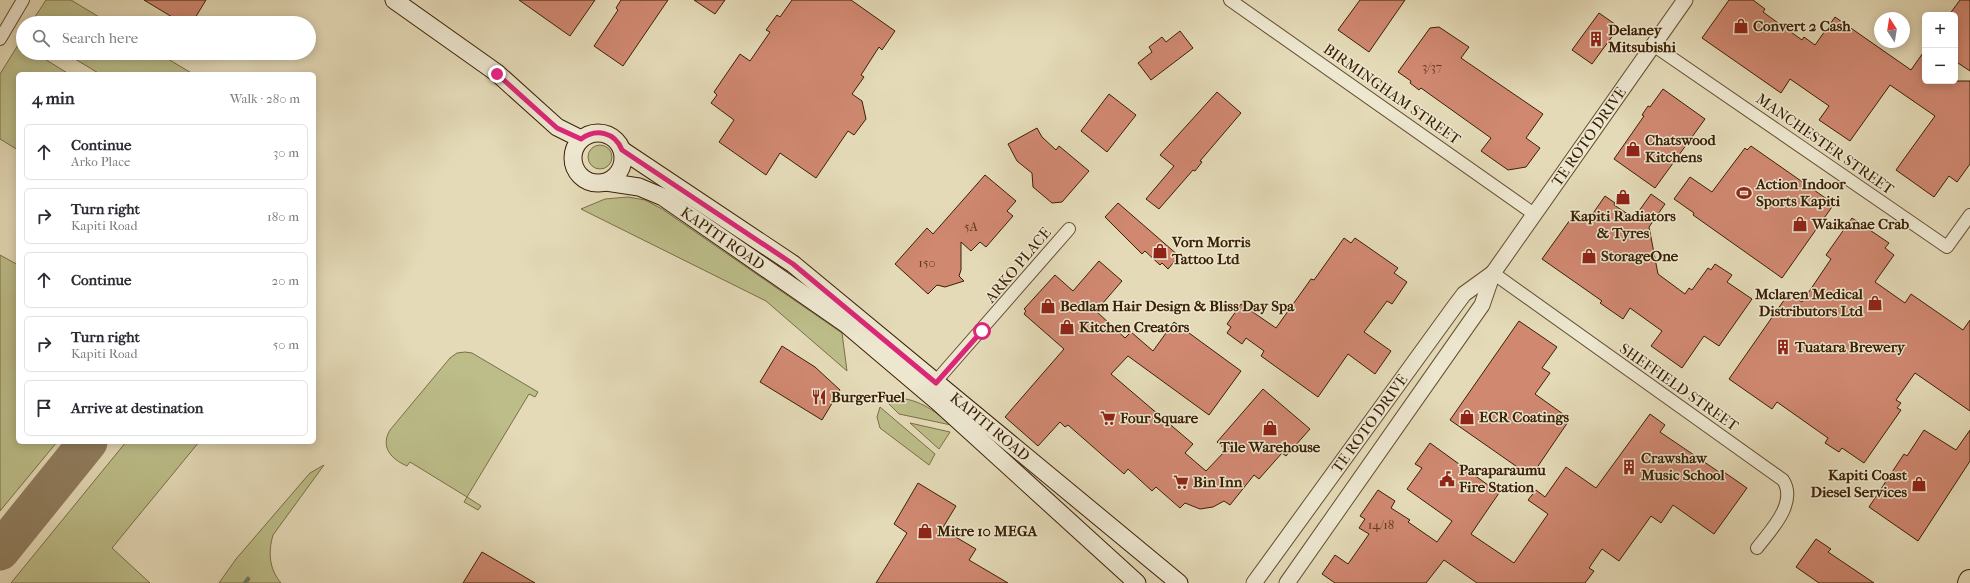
<!DOCTYPE html>
<meta charset="utf-8">
<style>
:root{--surface:#fff;--page:#f7f7f7;--text:#2b2b33;--muted:#7c7c81;--line:#e1e1e2}
body{margin:0;font-family:"IM FELL French Canon",serif;background:var(--page);color:var(--text)}
.controls{position:absolute;right:12px;top:12px;display:grid;overflow:hidden;border-radius:6px;box-shadow:0 2px 10px #0003}
.controls button{width:36px;height:36px;display:grid;place-items:center;padding:0;border:0;border-bottom:1px solid var(--line);background:var(--surface);color:var(--text);font:20px sans-serif}
.compass{position:absolute;left:1874px;top:12px;width:36px;height:36px;border-radius:50%;background:var(--surface);box-shadow:0 2px 10px #0003;rotate:348deg}
.stop{position:absolute;width:12px;height:12px;margin:-9px;border:3px solid #db2777;border-radius:50%;background:#fff}
.stop.end{background:#db2777;border-color:#fff;box-shadow:0 1px 4px #0008}
.list{margin:0;padding:0;list-style:none}
h2{display:flex;justify-content:space-between;align-items:center;height:52px;margin:0;padding:0 16px;font-size:17px}
h2 small{font-size:13px;font-weight:400;color:var(--muted)}
.list li{display:grid;grid-template-columns:26px 1fr auto;gap:12px;align-items:center;box-sizing:border-box;height:56px;margin:0 8px 8px;padding:0 8px;border:1px solid var(--line);border-radius:6px}
.list b{display:block;font-size:15px;white-space:nowrap}
.list p{margin:0;font-size:13px;white-space:nowrap;color:var(--muted)}
.list em{font-size:13px;font-style:normal;color:var(--muted)}
.icon{flex:none;width:22px;height:22px;fill:none;stroke:currentColor;stroke-width:2;stroke-linecap:round;stroke-linejoin:round}
.map{position:relative;flex:none;width:1970px;height:583px;overflow:hidden}
.search{position:absolute;background:var(--surface);box-shadow:0 2px 10px #0003;left:16px;top:16px;width:300px;height:44px;display:flex;align-items:center;gap:10px;box-sizing:border-box;padding:0 14px;border-radius:22px;color:var(--muted);font-size:15px}
.panel{position:absolute;background:var(--surface);box-shadow:0 2px 10px #0003;left:16px;top:72px;width:300px;height:372px;border-radius:6px}
.map>svg:first-child{display:block}
</style>
<div class="map">
<svg width="1970" height="583" viewBox="0 0 1970 583">
<rect width="100%" height="100%" fill="#e4dab7"/>
<filter id="stains"><feTurbulence type="fractalNoise" baseFrequency=".005" numOctaves="4"/><feColorMatrix values="0 0 0 0 .2 0 0 0 0 .09 0 0 0 0 .02 0 0 0 .5 -.17"/></filter>
<radialGradient id="worn" r=".72"><stop offset=".6" stop-color="#630" stop-opacity="0"/><stop offset="1" stop-color="#630" stop-opacity=".3"/></radialGradient>
<!-- green -->
<g fill="#bcbd89" stroke="#7c6e46">
<path d="M46,0H71L109,23H31Z"/>
<path d="M23,37V53H35L69,74H18V150L0,139V74Z"/>
<path d="M65,53H158L193,74H100Z"/>
<circle cx="600" cy="157" r="12"/>
<path d="M628,197L645,200L662,209L842,333L847,371L766,301L581,209L605,199Z"/>
<path d="M0,255L18,265V442H57L0,511Z"/>
<path d="M465,352L472,353L538,392L535,397L529,394L467,497L481,506L478,510L464,502L467,497L410,462L407,466C391,459 380,447 390,430L450,358L457,353Z"/>
<path d="M892,398C916,397 934,410 951,425L899,414L886,401Z"/>
<path d="M880,407L935,454L929,465L880,428L877,417Z"/>
<path d="M910,423L950,432L939,449Z"/>
<path d="M126,442H199L112,548L150,583H11Z"/>
<path d="M324,465L273,535C268,552 269,569 281,583H219L236,559L303,481L310,473Z"/>
</g>
<g fill="none" stroke-linecap="round" stroke-linejoin="round">
<!-- stream -->
<path stroke="#727d68" stroke-width="4.5" d="M245,583L248,579"/>
<!-- taxiway -->
<path stroke="#907d5e" stroke-width="39" d="M0,551L88,442"/>
</g>
<!-- building -->
<g fill="#d08871" stroke="#3b2004">
<path d="M144,0H206L192,23H182Z"/>
<path d="M519,0H595L570,36Z"/>
<path d="M621,0H668L623,66L594,46L618,10L616,8Z"/>
<path d="M694,0H725L715,14Z"/>
<path d="M792,0H851L895,31L882,50L879,47L861,75L864,77L852,94L862,101L866,119L854,135L848,131L816,178L780,153L766,175L719,142L734,120L711,103L717,95L714,92L740,54L750,61L770,32L766,30L777,15L780,17Z"/>
<path d="M1360,0H1405L1369,52L1338,30Z"/>
<path d="M1729,0H1753L1765,9L1763,12L1774,20L1802,40L1804,37L1815,45L1835,17L1911,70L1925,50V81H1970V164L1957,182L1949,176L1934,197L1896,170L1935,116L1890,85L1850,141L1819,120L1829,106L1790,79L1781,93L1702,38Z"/>
<path d="M1960,0H1970V71L1955,61V15H1949Z"/>
<path d="M1599,13L1619,27L1592,64L1572,50Z"/>
<path d="M1439,27L1469,47L1461,58L1543,114L1526,138L1540,148L1526,167L1508,170L1481,151L1491,138L1421,88L1419,90L1410,83L1411,81L1398,72L1430,28Z"/>
<path d="M1180,31L1193,48L1151,80L1138,63L1152,52L1149,47L1162,37L1166,42Z"/>
<path d="M1663,89L1705,119L1655,188L1614,159L1644,116L1642,115L1648,106L1650,107Z"/>
<path d="M1217,92L1241,113L1200,161L1202,162L1195,171L1193,170L1159,209L1146,199L1174,166L1160,155Z"/>
<path d="M1109,94L1136,115L1107,152L1081,131Z"/>
<path d="M1037,128L1042,137L1056,150L1059,146L1089,171L1062,202L1052,203L1033,187L1032,173L1017,161L1008,144Z"/>
<path d="M1751,146L1834,204L1782,278L1693,215L1694,213L1674,199L1690,177L1712,192L1745,148L1747,150Z"/>
<path d="M985,175L1016,201L1007,211L1013,216L986,247L980,242L971,251L961,242V270L959,276L964,281L945,287L937,285L928,294L895,264L927,228L933,234Z"/>
<path d="M1651,194L1665,204L1649,227L1658,274L1685,294L1689,288L1692,290L1708,268L1711,270L1715,264L1732,275L1727,282L1752,299L1719,346L1704,336L1682,368L1651,346L1662,331L1630,308L1623,319L1600,303L1602,301L1542,259L1575,213L1587,222L1605,196L1615,203L1614,205L1634,218Z"/>
<path d="M1118,203L1179,256L1168,269L1162,263L1160,265L1145,251L1142,254L1105,217Z"/>
<path d="M1852,218L1889,243L1885,248L1894,255L1875,282L1905,303L1911,294L1963,330L1970,320V411L1915,373L1896,400L1901,403L1897,408L1901,410L1864,463L1842,448L1839,452L1825,443L1828,438L1777,402L1772,409L1729,379L1789,293L1802,302L1831,259L1826,255Z"/>
<path d="M1344,238L1351,243L1355,238L1398,268L1394,273L1407,282L1392,304L1387,301L1364,332L1391,351L1375,374L1348,354L1318,397L1261,356L1264,351L1246,338L1242,344L1227,333L1231,327L1227,324L1241,304L1276,328L1311,279L1314,280Z"/>
<path d="M1099,261L1122,281L1096,311L1125,338L1131,332L1153,351L1174,322L1241,371L1209,415L1128,356L1111,374L1193,444L1185,453L1206,471L1226,450L1217,442L1263,389L1310,429L1286,456L1282,453L1259,479L1254,475L1230,505L1224,501L1213,507L1200,509L1185,503L1180,508L1156,487L1152,491L1128,469L1124,474L1068,425L1065,427L1060,422L1038,446L1005,417L1064,349L1024,314L1026,311L1024,309L1055,275L1073,291Z"/>
<path d="M1519,321L1557,347L1542,368L1550,373L1535,394L1570,419L1536,469L1523,471L1450,420Z"/>
<path d="M782,346L815,367L840,390L822,420L760,382Z"/>
<path d="M1650,414L1665,425L1660,432L1719,472L1721,470L1747,488L1714,534L1673,505L1661,523L1651,516L1619,561L1602,549L1589,568L1594,571L1585,583H1477L1444,560L1426,583H1335L1322,574L1335,555L1348,564L1369,534L1359,528L1365,519L1360,516L1378,490L1395,501L1391,508L1410,520L1408,522L1437,542L1452,521L1407,489L1422,468L1415,464L1430,443L1499,493L1471,534L1514,563L1548,514L1528,500L1536,490L1545,497L1566,467L1596,488Z"/>
<path d="M1924,430L1956,450L1970,430V461L1918,541L1869,507L1904,454L1907,456Z"/>
<path d="M918,483L956,506L942,529L976,549L969,560L1008,583H876L907,533L894,524Z"/>
<path d="M1816,539L1831,549L1828,552L1874,583H1819L1796,567Z"/>
<path d="M482,552L535,583H463Z"/>
</g>
<g fill="none" stroke-linecap="round" stroke-linejoin="round">
<!-- minor casing -->
<g stroke="#654e31" stroke-width="14">
<g id="minor">
<path d="M1230,0L1534,214"/>
<path d="M0,39L23,0"/>
<path d="M1653,45L1947,247L1970,215"/>
<path d="M1493,273L1783,480C1798,503 1770,531 1757,548"/>
<path d="M930,388L1069,229"/>
</g>
</g>
<!-- tertiary casing -->
<g stroke="#654e31" stroke-width="17">
<g id="tertiary">
<path id="s1" d="M1254,583L1455,306L1464,294L1493,273"/>
<path id="s2" d="M1287,583L1482,305L1493,273L1685,0"/>
</g>
</g>
<!-- secondary casing -->
<g stroke="#3b2004" stroke-width="19">
<g id="secondary">
<path d="M394,0L497,73L557,127L581,139"/>
<circle cx="598" cy="158" r="25"/>
<path id="s3" d="M622,150L793,264L1179,583"/>
<path id="s4" d="M606,182L639,187L663,197L846,324L938,402L1137,583"/>
</g>
</g>
<!-- motorway casing -->
<g stroke="#3b2004" stroke-width="24">
<path id="motorway" d="M1969,583L1970,581"/>
</g>
<!-- minor -->
<use href="#minor" stroke="#ede7d0" stroke-width="12"/>
<!-- tertiary -->
<use href="#tertiary" stroke="#ede7d0" stroke-width="15"/>
<!-- secondary -->
<use href="#secondary" stroke="#ede7d0" stroke-width="17"/>
<!-- motorway -->
<use href="#motorway" stroke="#e4dab7" stroke-width="22"/>
</g>
<g fill="none" stroke-linecap="round" stroke-linejoin="round">
<!-- route -->
<path stroke="#db2777" stroke-width="5" d="M497,74L557,128L581,139C596,128 615,132 622,150L793,264L936,383L982,331"/>
</g>
<!-- icons -->
<defs>
<g id="shop-bare" transform="scale(1.2)"><path d="M-5-2.5h2.3a2.7 3.5 0 0 1 5.4 0H5L5.5 6h-11ZM-1.5-2.5h3a1.5 2.3 0 0 0-3 0Z" fill="#8f2418" stroke="#ede7d0" stroke-width="2.5" paint-order="stroke"/></g>
<g id="building-bare" transform="scale(1.2)"><path d="M-4-6H4V6H1V3H-1V6H-4ZM-2.5-4.3h1.7v1.8h-1.7ZM.8-4.3h1.7v1.8H.8ZM-2.5-1h1.7V.8h-1.7ZM.8-1h1.7V.8H.8Z" fill="#8f2418" stroke="#ede7d0" stroke-width="2.5" paint-order="stroke"/></g>
<g id="stadium-bare" transform="scale(1.2)"><path d="M0-5a6.5 5 0 1 0 0 10a6.5 5 0 1 0 0-10ZM-3.5-1.8h7v3.6h-7Z" fill="#8f2418" stroke="#ede7d0" stroke-width="2.5" paint-order="stroke"/></g>
<g id="restaurant-bare" transform="scale(1.2)"><path d="M-5-6h1v4h1v-4h1v4h1v-4h1v5L-1.5 .5V6h-2V.5L-5-1ZM5-6V6H3V1.5H1.5Q1.5-4 5-6Z" fill="#8f2418" stroke="#ede7d0" stroke-width="2.5" paint-order="stroke"/></g>
<g id="supermarket-bare" transform="scale(1.2)"><path d="M-6-5.5h2.5l.6 2H6L4.5 2H-2.5L-4.4-4H-6ZM-1.5 3.2a1.3 1.3 0 1 0 .1 0ZM3 3.2a1.3 1.3 0 1 0 .1 0Z" fill="#8f2418" stroke="#ede7d0" stroke-width="2.5" paint-order="stroke"/></g>
<g id="civic-bare" transform="scale(1.2)"><path d="M-.6-6.5H3V-4.5H.6V-3L4-1V1h2V6H-6V1h2V-1L-.6-3ZM-1.2 2.5V6h2.4V2.5Z" fill="#8f2418" stroke="#ede7d0" stroke-width="2.5" paint-order="stroke"/></g>
</defs>
<g fill-rule="evenodd">
<use href="#shop-bare" x="1741" y="26"/>
<use href="#building-bare" x="1596" y="39"/>
<use href="#shop-bare" x="1633" y="149"/>
<use href="#stadium-bare" x="1744" y="193"/>
<use href="#shop-bare" x="1623" y="197"/>
<use href="#shop-bare" x="1800" y="224"/>
<use href="#shop-bare" x="1160" y="251"/>
<use href="#shop-bare" x="1589" y="256"/>
<use href="#shop-bare" x="1875" y="303"/>
<use href="#shop-bare" x="1048" y="306"/>
<use href="#shop-bare" x="1067" y="327"/>
<use href="#building-bare" x="1783" y="347"/>
<use href="#restaurant-bare" x="819" y="397"/>
<use href="#shop-bare" x="1467" y="417"/>
<use href="#supermarket-bare" x="1108" y="418"/>
<use href="#shop-bare" x="1270" y="428"/>
<use href="#building-bare" x="1629" y="467"/>
<use href="#civic-bare" x="1447" y="479"/>
<use href="#supermarket-bare" x="1181" y="482"/>
<use href="#shop-bare" x="1919" y="484"/>
<use href="#shop-bare" x="925" y="531"/>
</g>
<g text-anchor="middle" stroke-width="3" stroke-linejoin="round" paint-order="stroke">
<!-- number labels -->
<g font-size="13" fill="#603a1f">
<text x="1432" y="71">3/37</text>
<text x="971" y="231">5A</text>
<text x="927" y="267">150</text>
<text x="1381" y="529">14/18</text>
</g>
<!-- poi labels -->
<g font-size="15" font-weight="bold" fill="#3b2004" stroke="#ede7d0" text-anchor="start">
<text x="1753" y="31">Convert 2 Cash</text>
<text x="1608" y="35">Delaney<tspan x="1608" dy="17">Mitsubishi</tspan></text>
<text x="1645" y="145">Chatswood<tspan x="1645" dy="17">Kitchens</tspan></text>
<text x="1756" y="189">Action Indoor<tspan x="1756" dy="17">Sports Kapiti</tspan></text>
<text x="1623" y="221" text-anchor="middle">Kapiti Radiators<tspan x="1623" dy="17">&amp; Tyres</tspan></text>
<text x="1812" y="229">Waikanae Crab</text>
<text x="1172" y="247">Vorn Morris<tspan x="1172" dy="17">Tattoo Ltd</tspan></text>
<text x="1601" y="261">StorageOne</text>
<text x="1863" y="299" text-anchor="end">Mclaren Medical<tspan x="1863" dy="17">Distributors Ltd</tspan></text>
<text x="1060" y="311">Bedlam Hair Design &amp; Bliss Day Spa</text>
<text x="1079" y="332">Kitchen Creators</text>
<text x="1795" y="352">Tuatara Brewery</text>
<text x="831" y="402">BurgerFuel</text>
<text x="1479" y="422">ECR Coatings</text>
<text x="1120" y="423">Four Square</text>
<text x="1270" y="452" text-anchor="middle">Tile Warehouse</text>
<text x="1641" y="463">Crawshaw<tspan x="1641" dy="17">Music School</tspan></text>
<text x="1459" y="475">Paraparaumu<tspan x="1459" dy="17">Fire Station</tspan></text>
<text x="1907" y="480" text-anchor="end">Kapiti Coast<tspan x="1907" dy="17">Diesel Services</tspan></text>
<text x="1193" y="487">Bin Inn</text>
<text x="937" y="536">Mitre 10 MEGA</text>
</g>
<!-- street labels -->
<g font-size="15" fill="#3b2004" stroke="#ede7d0">
<text transform="translate(1392 94) rotate(35)" y="5">BIRMINGHAM STREET</text>
<text dy="5" stroke="none"><textPath href="#s2" startOffset="540">TE ROTO DRIVE</textPath></text>
<text transform="translate(1825 144) rotate(35)" y="5">MANCHESTER STREET</text>
<text dy="5" stroke="none"><textPath href="#s4" startOffset="132">KAPITI ROAD</textPath></text>
<text transform="translate(1018 265) rotate(-50)" y="5">ARKO PLACE</text>
<text transform="translate(1679 387) rotate(35)" y="5">SHEFFIELD STREET</text>
<text dy="5" stroke="none"><textPath href="#s1" startOffset="197">TE ROTO DRIVE</textPath></text>
<text dy="5" stroke="none"><textPath href="#s3" startOffset="461">KAPITI ROAD</textPath></text>
</g>
</g>
<rect width="100%" height="100%" filter="url(#stains)"/>
<rect width="100%" height="100%" fill="url(#worn)"/>
</svg>
<div class="controls">
<button>+</button>
<button>−</button>
</div>
<svg class="compass" viewBox="-18 -18 36 36"><path d="M0-13l5 13h-10z" fill="#e53935"/><path d="M0 13l5-13h-10z" fill="#7c7c81"/></svg>
<div class="stop" style="left:982px;top:331px"></div>
<div class="stop end" style="left:497px;top:74px"></div>
<div class="search"><svg class="icon" aria-label="search" viewBox="0 0 24 24"><circle cx="10" cy="10" r="6"/><path d="M15 15l6 6"/></svg>Search here</div>
<section class="panel">
<h2>4 min<small>Walk · 280 m</small></h2>
<ul class="list">
<li><svg class="icon" aria-label="ahead" viewBox="0 0 24 24"><path d="M12 20V5M6 11l6-6 6 6"/></svg><div><b>Continue</b><p>Arko Place</p></div><em>30 m</em></li>
<li><svg class="icon" aria-label="right" viewBox="0 0 24 24"><path d="M7 20v-9h11M14 6l5 5-5 5"/></svg><div><b>Turn right</b><p>Kapiti Road</p></div><em>180 m</em></li>
<li><svg class="icon" aria-label="ahead" viewBox="0 0 24 24"><path d="M12 20V5M6 11l6-6 6 6"/></svg><div><b>Continue</b></div><em>20 m</em></li>
<li><svg class="icon" aria-label="right" viewBox="0 0 24 24"><path d="M7 20v-9h11M14 6l5 5-5 5"/></svg><div><b>Turn right</b><p>Kapiti Road</p></div><em>50 m</em></li>
<li><svg class="icon" aria-label="arrive" viewBox="0 0 24 24"><path d="M6 21V4h12l-3 4 3 4H6"/></svg><div><b>Arrive at destination</b></div></li>
</ul>
</section>
</div>
